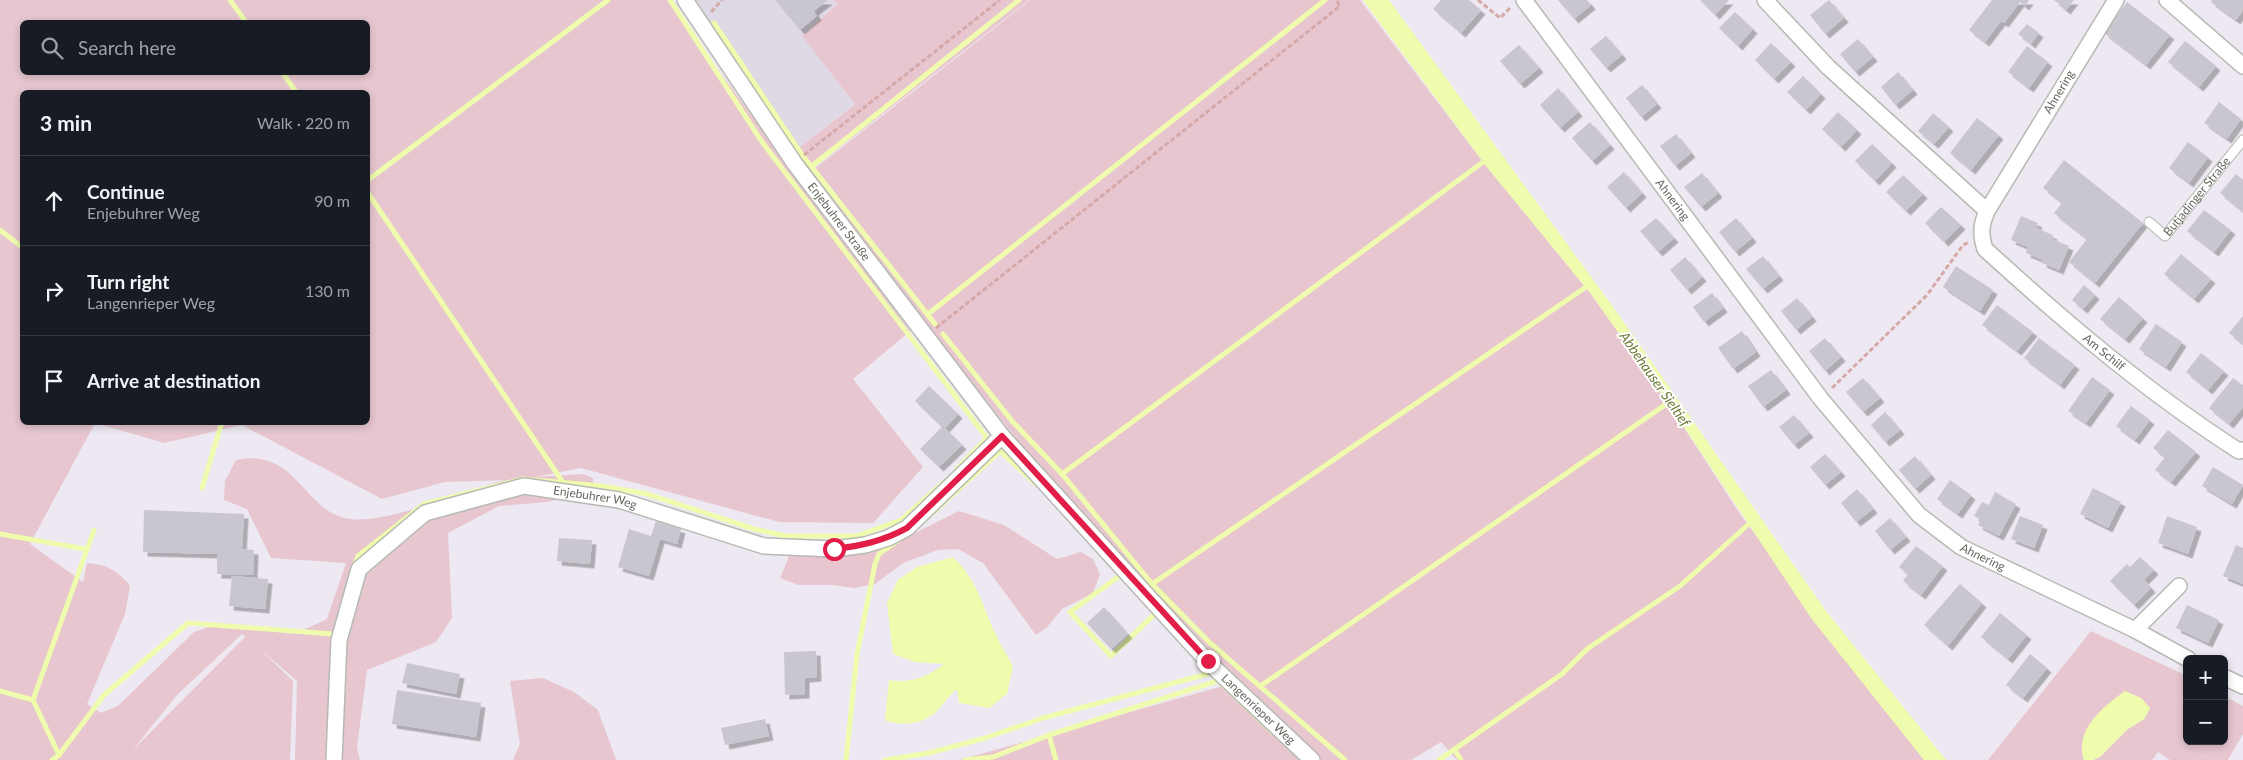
<!DOCTYPE html>
<meta charset="utf-8">
<style>
:root{--surface:#171b24;--page:#20242c;--text:#f1f3f6;--muted:#9ea1a6;--line:#363941}
body{margin:0;font-family:Lato,sans-serif;background:var(--page);color:var(--text)}
.controls{position:absolute;right:15px;bottom:15px;display:grid;overflow:hidden;border-radius:8px;box-shadow:0 2px 8px #0003}
.controls button{width:45px;height:45px;display:grid;place-items:center;padding:0;border:0;border-bottom:1px solid var(--line);background:var(--surface);color:var(--text);font:25px sans-serif}
.stop{position:absolute;width:15px;height:15px;margin:-11px;border:4px solid #e11d48;border-radius:50%;background:#fff}
.stop.end{background:#e11d48;border-color:#fff;box-shadow:0 1px 5px #0008}
.list{margin:0;padding:0;list-style:none}
h2{display:flex;justify-content:space-between;align-items:center;height:65px;margin:0;padding:0 20px;font-size:21px}
h2 small{font-size:16px;font-weight:400;color:var(--muted)}
.list li{display:grid;grid-template-columns:32px 1fr auto;gap:15px;align-items:center;box-sizing:border-box;height:90px;padding:0 20px;border-top:1px solid var(--line)}
.list b{display:block;font-size:19px;white-space:nowrap}
.list p{margin:0;font-size:16px;white-space:nowrap;color:var(--muted)}
.list em{font-size:16px;font-style:normal;color:var(--muted)}
.icon{flex:none;width:28px;height:28px;fill:none;stroke:currentColor;stroke-width:2;stroke-linecap:round;stroke-linejoin:round}
.map{position:relative;flex:none;width:2243px;height:760px;overflow:hidden}
.search{position:absolute;background:var(--surface);box-shadow:0 2px 8px #0003;left:20px;top:20px;width:350px;height:55px;display:flex;align-items:center;gap:12px;box-sizing:border-box;padding:0 18px;border-radius:8px;color:var(--muted);font-size:19px}
.panel{position:absolute;background:var(--surface);box-shadow:0 2px 8px #0003;left:20px;top:90px;width:350px;height:335px;border-radius:8px}
.map>svg:first-child{display:block}
</style>
<div class="map">
<svg width="2243" height="760" viewBox="0 0 2243 760">
<defs>
<filter id="shadow"><feDropShadow dx="4.5" dy="4.5" stdDeviation="0" flood-color="#0004"/></filter>
</defs>
<rect width="100%" height="100%" fill="#ede8f1"/>
<!-- education -->
<path fill="#ded9e4" d="M694,0H834L837,3L802,36L855,103L792,153L691,4Z"/>
<!-- green -->
<g fill="#e7c6cf" fill-rule="evenodd">
<path d="M0,0H667L910,331L853,379L923,467L873,523L779,522L581,468L534,477L584,474L593,478V486L589,492L547,502L499,506L448,533L452,618L436,642L367,670L357,747L360,760H295L297,681L260,649L293,681L290,760H0ZM22,22H368V72H22ZM22,92H368V422L96,423L164,443L242,425L382,499L445,482L511,480L501,481C465,492 384,524 350,519C303,513 298,447 236,460L225,481L224,500L247,509L271,558L346,563L327,619L297,633L217,624L194,632L118,706L101,713L87,704L125,614L130,586C119,571 106,564 87,563L83,582L30,544L95,423L22,422ZM242,634L245,637L132,751L176,696Z"/>
<path d="M834,0H1029L807,173L792,153L855,104L802,36L837,4Z"/>
<path d="M1030,0H1360L1486,166L1591,294L1664,397L1740,514L1924,760H1457L1441,742L1411,760H959L1223,686L1056,489L808,174Z"/>
<path d="M959,511L1004,525L1057,559L1081,552L1093,559L1100,574L1093,593L1062,609L1047,627L1036,635L983,563L958,549L938,550L903,563L875,584L854,588L833,585H798L780,578L790,554L813,546H889Z"/>
<path d="M2091,631L2187,676V741H2224V696L2243,706V734L2228,760H2170L2158,752L2152,760H2093L2100,757L2128,729L2144,719L2150,709L2141,698L2082,753L2084,760H1988Z"/>
<path d="M543,678L574,692L598,710L616,760H513L520,744L510,681Z"/>
</g>
<!-- water -->
<g fill="#effcad">
<path d="M1363,0H1389L1616,311L1826,611L1946,760H1924L1811,618L1664,397L1591,294L1486,166Z"/>
<path d="M953,557C979,583 981,603 996,635C1001,645 1007,656 1013,666L1007,694L989,708L959,703L957,689C948,696 943,705 935,713C921,724 901,727 885,720L889,680C909,684 928,677 944,664L915,662L893,654L887,603L898,580L917,567Z"/>
<path d="M2125,691L2141,698L2150,708L2144,719L2128,729L2100,757L2093,760H2084C2074,729 2103,707 2125,691Z"/>
</g>
<g fill="none" stroke-linecap="round" stroke-linejoin="round">
<!-- stream -->
<g stroke="#effcad" stroke-width="5">
<path d="M230,0L246,22"/>
<path d="M670,0L762,142L987,438L957,469"/>
<path d="M714,23L800,152L935,324"/>
<path d="M282,72L296,92"/>
<path d="M812,166L1019,0"/>
<path d="M368,180L608,0"/>
<path d="M368,193L562,481"/>
<path d="M0,230L22,247"/>
<path d="M928,314L1325,0"/>
<path d="M943,334L1012,421L1062,474L1152,584L1210,643L1345,760"/>
<path d="M1062,474L1487,159"/>
<path d="M202,488L222,422"/>
<path d="M924,521L1000,451L1037,485"/>
<path d="M0,534L85,549"/>
<path d="M354,568L358,556L424,504L523,479L602,486L647,494L754,529L786,536H857L901,520L944,482"/>
<path d="M1121,573L1122,574L1070,612L1111,656L1156,613L1159,615"/>
<path d="M1152,584L1589,285"/>
<path d="M1211,674L1272,732"/>
<path d="M1262,685L1672,400"/>
<path d="M0,691L33,700"/>
<path d="M1049,735L1056,760"/>
<path d="M1454,749L1461,760"/>
<path d="M59,755L104,695L188,623L333,634"/>
<path d="M52,760L59,755L33,700L94,530"/>
<path d="M846,760L857,654L875,564L879,554L899,540"/>
<path d="M885,760L929,753L985,738L1043,718L1211,673"/>
<path d="M965,760L993,757L1049,735L1217,681"/>
<path d="M1439,760L1562,674L1587,649L1680,586L1752,521"/>
</g>
</g>
<!-- building -->
<g fill="#cac6cf" filter="url(#shadow)">
<path d="M775,0H828L814,11L817,16L800,30Z"/>
<path d="M1441,0H1469L1481,10L1461,33L1433,9Z"/>
<path d="M1558,0H1587L1591,5L1574,19Z"/>
<path d="M1700,0H1729L1715,15Z"/>
<path d="M1829,0L1844,18L1825,34L1810,15Z"/>
<path d="M1992,0H2029L2025,6L2020,2L2004,23L2001,21L1985,42L1969,30Z"/>
<path d="M2054,0H2074L2066,10Z"/>
<path d="M2212,0H2243V10L2236,20L2211,2Z"/>
<path d="M2127,2L2170,35L2146,65L2104,33Z"/>
<path d="M1735,12L1753,29L1738,46L1719,28Z"/>
<path d="M2027,24L2039,33L2031,44L2018,34Z"/>
<path d="M1606,36L1622,55L1606,68L1590,49Z"/>
<path d="M1858,39L1873,57L1855,72L1840,54Z"/>
<path d="M2185,41L2216,66L2199,87L2168,62Z"/>
<path d="M1771,43L1791,62L1774,79L1755,60Z"/>
<path d="M1519,45L1539,68L1520,84L1500,61Z"/>
<path d="M2027,46L2048,62L2029,88L2008,72Z"/>
<path d="M1898,72L1913,90L1895,105L1881,87Z"/>
<path d="M1803,76L1821,94L1806,110L1787,92Z"/>
<path d="M1642,85L1657,104L1641,117L1626,98Z"/>
<path d="M1558,88L1578,112L1560,128L1540,105Z"/>
<path d="M2219,102L2241,119L2227,139L2204,123Z"/>
<path d="M1838,112L1857,130L1841,147L1822,129Z"/>
<path d="M1933,113L1949,127L1934,144L1918,131Z"/>
<path d="M1977,118L1999,135L1971,170L1950,153Z"/>
<path d="M1590,122L1610,145L1592,161L1572,138Z"/>
<path d="M1676,134L1691,153L1675,166L1660,146Z"/>
<path d="M2188,142L2208,157L2189,183L2169,168Z"/>
<path d="M1872,144L1892,163L1875,181L1855,161Z"/>
<path d="M2064,160L2143,223L2095,283L2069,262L2087,239L2054,213L2062,203L2043,188Z"/>
<path d="M1624,172L1642,193L1626,208L1607,187Z"/>
<path d="M1702,173L1718,193L1701,207L1684,187Z"/>
<path d="M2236,174L2243,180V212L2220,193Z"/>
<path d="M1903,175L1923,194L1906,211L1886,192Z"/>
<path d="M1941,207L1961,225L1944,242L1925,223Z"/>
<path d="M2204,210L2231,230L2214,252L2187,231Z"/>
<path d="M2021,216L2038,223L2036,228L2053,235L2052,239L2069,246L2059,270L2042,263L2043,260L2026,253L2028,247L2011,240Z"/>
<path d="M1656,218L1674,238L1658,252L1640,231Z"/>
<path d="M1736,218L1752,238L1735,252L1719,232Z"/>
<path d="M2181,254L2211,279L2194,299L2164,274Z"/>
<path d="M1763,256L1779,276L1763,289L1746,269Z"/>
<path d="M1685,257L1702,277L1687,290L1670,270Z"/>
<path d="M1956,266L1993,290L1980,311L1943,287Z"/>
<path d="M2084,285L2095,295L2083,309L2072,300Z"/>
<path d="M1712,293L1723,308L1704,322L1693,307Z"/>
<path d="M2119,297L2143,318L2125,339L2100,319Z"/>
<path d="M1797,298L1812,317L1796,330L1781,311Z"/>
<path d="M1997,305L2033,332L2017,351L1982,325Z"/>
<path d="M2243,316V344L2229,333Z"/>
<path d="M2156,324L2182,342L2166,367L2139,349Z"/>
<path d="M1742,331L1756,352L1733,369L1718,348Z"/>
<path d="M1825,338L1841,357L1825,371L1809,351Z"/>
<path d="M2039,338L2075,365L2060,385L2024,358Z"/>
<path d="M2201,353L2224,371L2208,390L2186,372Z"/>
<path d="M1771,370L1786,390L1763,407L1748,386Z"/>
<path d="M2092,377L2110,390L2086,423L2068,411Z"/>
<path d="M1863,378L1880,398L1863,412L1846,392Z"/>
<path d="M2233,378L2243,385V407L2229,424L2209,408Z"/>
<path d="M929,386L958,414L945,428L962,445L939,467L920,449L942,427L915,401Z"/>
<path d="M2131,406L2150,420L2135,440L2116,426Z"/>
<path d="M1885,412L1900,430L1885,442L1871,425Z"/>
<path d="M1794,415L1809,433L1794,445L1779,427Z"/>
<path d="M2168,430L2196,452L2171,482L2155,470L2165,457L2153,448Z"/>
<path d="M1825,454L1841,472L1825,485L1810,467Z"/>
<path d="M1915,456L1931,475L1915,489L1899,470Z"/>
<path d="M2213,467L2243,485L2232,504L2202,486Z"/>
<path d="M1950,480L1971,495L1958,514L1937,499Z"/>
<path d="M2093,488L2121,502L2108,528L2080,514Z"/>
<path d="M1857,489L1873,509L1856,522L1841,503Z"/>
<path d="M1995,492L2016,504L1999,536L1978,525L1981,520L1974,516L1982,502L1989,505Z"/>
<path d="M144,510L244,514L242,549L254,550L253,575L217,574V554L143,552Z"/>
<path d="M2020,516L2043,525L2034,548L2011,539Z"/>
<path d="M2167,516L2197,527L2188,554L2158,543Z"/>
<path d="M1890,518L1906,537L1890,550L1875,531Z"/>
<path d="M656,521L681,529L677,544L660,539L649,576L618,567L629,529L651,536Z"/>
<path d="M559,538L592,540L590,564L557,561Z"/>
<path d="M2236,545L2243,548V584L2223,576Z"/>
<path d="M1916,546L1943,566L1921,595L1903,581L1908,574L1899,567Z"/>
<path d="M2140,557L2154,570L2144,580L2151,588L2134,605L2110,581L2127,564L2130,567Z"/>
<path d="M232,576L268,579L265,609L229,606Z"/>
<path d="M1960,584L1982,603L1948,646L1924,625Z"/>
<path d="M2187,605L2219,620L2208,643L2176,628Z"/>
<path d="M1104,607L1128,634L1111,649L1087,623Z"/>
<path d="M2000,613L2027,635L2008,659L1981,637Z"/>
<path d="M816,651L817,677L805,678V694L785,695L784,652Z"/>
<path d="M2030,654L2047,668L2023,698L2006,685Z"/>
<path d="M407,663L460,674L456,694L402,683Z"/>
<path d="M397,690L481,703L476,737L392,724Z"/>
<path d="M765,719L769,736L725,745L721,728Z"/>
</g>
<g fill="none" stroke-linecap="round" stroke-linejoin="round">
<!-- lane casing -->
<g stroke="#b7bab3" stroke-width="11">
<g id="lane">
<path id="s1" d="M2149,222L2165,236L2243,140"/>
</g>
</g>
<!-- street casing -->
<g stroke="#b7bab3" stroke-width="18">
<g id="street">
<path id="s2" d="M685,0L795,164L1002,436L1207,661L1312,760"/>
<path id="s3" d="M1524,0L1821,399L1919,515L1961,547L2135,630L2188,659"/>
<path d="M1765,0L1828,67L1987,211"/>
<path id="s4" d="M2116,0L1987,211C1981,225 1980,234 1985,249C2065,322 2148,393 2239,451L2243,450"/>
<path d="M2135,630L2179,586"/>
<path d="M2224,677L2243,686"/>
<path id="s5" d="M334,760L339,640L359,569L425,513L524,486L619,500L764,546L834,549L865,545L888,538L907,528L1002,436"/>
</g>
</g>
<!-- secondary casing -->
<g stroke="#b7bab2" stroke-width="18">
<path id="secondary" d="M2167,0L2243,66"/>
</g>
<!-- path -->
<g stroke="#d6a9a8" stroke-width="3" stroke-dasharray="5 2.5" stroke-linecap="butt">
<path d="M1478,0L1500,18L1511,7"/>
<path d="M711,12L722,0"/>
<path d="M804,155L1000,0"/>
<path d="M936,328L1340,6L1336,0"/>
<path d="M1832,388L1927,295L1963,245L1969,242"/>
</g>
<!-- lane -->
<use href="#lane" stroke="#fff" stroke-width="9"/>
<!-- street -->
<use href="#street" stroke="#fff" stroke-width="15"/>
<!-- secondary -->
<use href="#secondary" stroke="#fff" stroke-width="15"/>
</g>
<g fill="none" stroke-linecap="round" stroke-linejoin="round">
<!-- route -->
<path stroke="#e11d48" stroke-width="6" d="M834,549C861,546 883,541 907,528L1002,436L1208,661"/>
</g>
<g text-anchor="middle" stroke-width="4" stroke-linejoin="round" paint-order="stroke">
<!-- street labels -->
<g font-size="12" fill="#65685f" stroke="#fff">
<text transform="translate(2059 92) rotate(-59)" y="4">Ahnering</text>
<text dy="4" stroke="none"><textPath href="#s1" startOffset="72">Butjadinger Straße</textPath></text>
<text dy="4" stroke="none"><textPath href="#s3" startOffset="249">Ahnering</textPath></text>
<text dy="4" stroke="none"><textPath href="#s2" startOffset="270">Enjebuhrer Straße</textPath></text>
<text dy="4" stroke="none"><textPath href="#s4" startOffset="444">Am Schilf</textPath></text>
<text dy="4" stroke="none"><textPath href="#s5" startOffset="455">Enjebuhrer Weg</textPath></text>
<text dy="4" stroke="none"><textPath href="#s3" startOffset="726">Ahnering</textPath></text>
<text dy="4" stroke="none"><textPath href="#s2" startOffset="914">Langenrieper Weg</textPath></text>
</g>
<!-- water labels -->
<g font-size="14" font-style="italic" fill="#6a7b36" stroke="#fff">
<text transform="translate(1655 379) rotate(55)" y="5">Abbehauser Sieltief</text>
</g>
</g>
</svg>
<div class="controls">
<button>+</button>
<button>−</button>
</div>
<div class="stop" style="left:834px;top:549px"></div>
<div class="stop end" style="left:1208px;top:661px"></div>
<div class="search"><svg class="icon" aria-label="search" viewBox="0 0 24 24"><circle cx="10" cy="10" r="6"/><path d="M15 15l6 6"/></svg>Search here</div>
<section class="panel">
<h2>3 min<small>Walk · 220 m</small></h2>
<ul class="list">
<li><svg class="icon" aria-label="ahead" viewBox="0 0 24 24"><path d="M12 20V5M6 11l6-6 6 6"/></svg><div><b>Continue</b><p>Enjebuhrer Weg</p></div><em>90 m</em></li>
<li><svg class="icon" aria-label="right" viewBox="0 0 24 24"><path d="M7 20v-9h11M14 6l5 5-5 5"/></svg><div><b>Turn right</b><p>Langenrieper Weg</p></div><em>130 m</em></li>
<li><svg class="icon" aria-label="arrive" viewBox="0 0 24 24"><path d="M6 21V4h12l-3 4 3 4H6"/></svg><div><b>Arrive at destination</b></div></li>
</ul>
</section>
</div>
